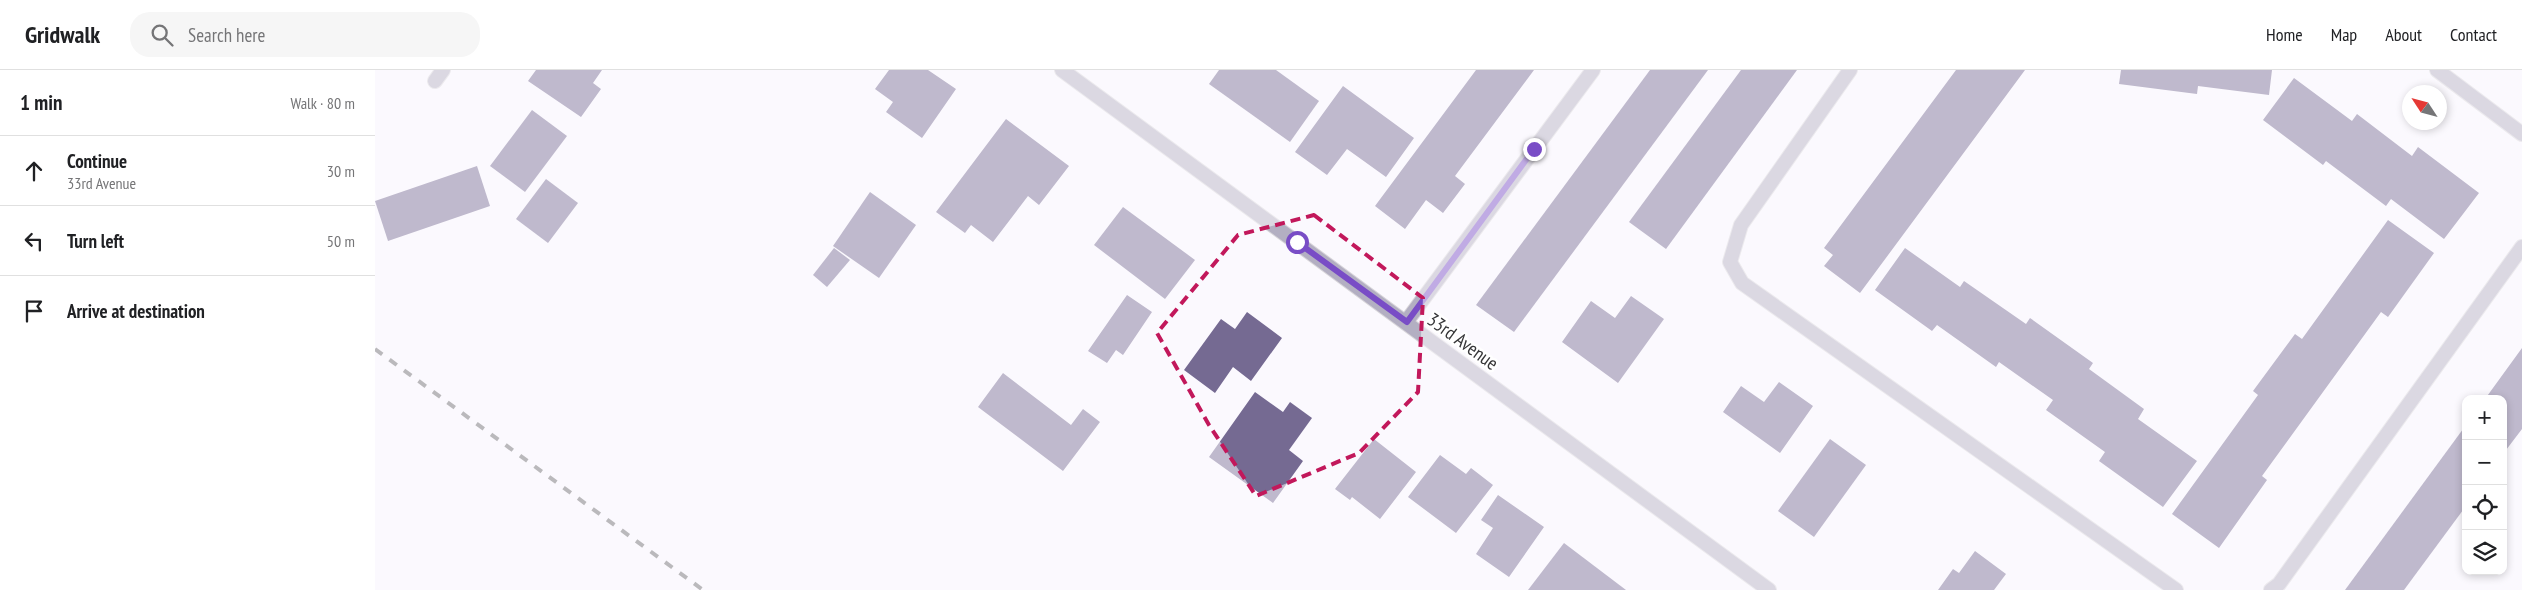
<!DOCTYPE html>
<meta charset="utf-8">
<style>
:root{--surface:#fff;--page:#f6f6f6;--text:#202124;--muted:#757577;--line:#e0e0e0}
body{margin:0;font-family:"PT Sans Narrow",sans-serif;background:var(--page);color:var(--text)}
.controls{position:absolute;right:15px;bottom:15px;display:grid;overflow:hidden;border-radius:10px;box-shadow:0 2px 8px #0003}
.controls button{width:45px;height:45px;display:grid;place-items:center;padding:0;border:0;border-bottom:1px solid var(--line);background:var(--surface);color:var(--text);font:25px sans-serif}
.compass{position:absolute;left:2027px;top:15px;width:45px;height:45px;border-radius:50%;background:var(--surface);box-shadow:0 2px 8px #0003;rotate:306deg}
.stop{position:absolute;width:15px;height:15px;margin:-11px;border:4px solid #794dc6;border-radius:50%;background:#fff}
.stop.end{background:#794dc6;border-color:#fff;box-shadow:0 1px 5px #0008}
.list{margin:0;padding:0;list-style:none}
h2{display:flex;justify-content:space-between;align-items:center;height:65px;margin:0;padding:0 20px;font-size:21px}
h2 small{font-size:16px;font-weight:400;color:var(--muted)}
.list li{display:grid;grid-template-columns:32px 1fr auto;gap:15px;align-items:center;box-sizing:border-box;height:70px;padding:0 20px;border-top:1px solid var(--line)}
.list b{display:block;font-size:19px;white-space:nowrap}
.list p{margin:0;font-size:16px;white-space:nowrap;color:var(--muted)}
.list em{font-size:16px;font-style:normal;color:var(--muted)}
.icon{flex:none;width:28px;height:28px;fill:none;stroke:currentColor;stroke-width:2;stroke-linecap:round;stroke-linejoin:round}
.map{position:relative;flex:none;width:2147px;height:520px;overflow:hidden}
header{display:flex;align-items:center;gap:30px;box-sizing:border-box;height:70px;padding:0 25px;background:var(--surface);border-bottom:1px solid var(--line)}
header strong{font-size:24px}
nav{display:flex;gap:28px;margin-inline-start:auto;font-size:18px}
.search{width:350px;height:45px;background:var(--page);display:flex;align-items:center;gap:12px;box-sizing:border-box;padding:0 18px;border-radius:20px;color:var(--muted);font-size:19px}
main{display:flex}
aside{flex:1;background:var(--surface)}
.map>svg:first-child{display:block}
</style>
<header>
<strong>Gridwalk</strong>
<div class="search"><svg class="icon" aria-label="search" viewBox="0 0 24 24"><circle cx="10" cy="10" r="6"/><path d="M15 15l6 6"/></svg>Search here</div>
<nav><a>Home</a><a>Map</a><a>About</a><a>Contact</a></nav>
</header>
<main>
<aside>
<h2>1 min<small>Walk · 80 m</small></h2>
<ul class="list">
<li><svg class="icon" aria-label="ahead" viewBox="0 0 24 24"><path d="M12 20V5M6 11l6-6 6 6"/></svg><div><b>Continue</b><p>33rd Avenue</p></div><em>30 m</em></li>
<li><svg class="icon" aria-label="left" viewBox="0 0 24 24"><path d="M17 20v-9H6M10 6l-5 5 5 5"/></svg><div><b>Turn left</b></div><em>50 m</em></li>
<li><svg class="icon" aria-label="arrive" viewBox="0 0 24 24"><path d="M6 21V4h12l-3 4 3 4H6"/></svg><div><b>Arrive at destination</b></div></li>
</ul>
</aside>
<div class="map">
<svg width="2147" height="520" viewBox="0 0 2147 520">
<rect width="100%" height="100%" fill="#fbf9fe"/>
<!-- building -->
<g fill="#756a92">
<path d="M161,0H227L218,13L226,19L206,47L153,11Z"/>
<path d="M514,0H553L581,19L547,68L511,42L518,32L500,19Z"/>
<path d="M844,0H901L944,31L915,72L834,14Z"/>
<path d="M1101,0H1159L1080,106L1090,114L1068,143L1051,130L1030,159L1000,136Z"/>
<path d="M1275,0H1333L1139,262L1101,235Z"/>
<path d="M1366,0H1422L1291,179L1254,152Z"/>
<path d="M1581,0H1650L1485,223L1449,196L1458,185L1449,178Z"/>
<path d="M1746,0H1897L1894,25L1823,16L1822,24L1744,14Z"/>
<path d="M1919,8L1977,51L1982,44L2037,86L2043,77L2104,123L2069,169L2016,129L2011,136L1951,91L1948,95L1888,50Z"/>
<path d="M968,16L1039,68L1011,107L972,79L952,105L920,82Z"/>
<path d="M157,40L192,66L150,122L115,96Z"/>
<path d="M631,49L694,96L664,135L653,126L618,172L596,155L590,163L561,142Z"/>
<path d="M102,96L115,136L13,171L0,131Z"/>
<path d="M171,109L203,133L173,173L141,149Z"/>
<path d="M495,122L541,155L504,208L458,176Z"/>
<path d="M748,137L820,190L790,229L719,175Z"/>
<path d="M2013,150L2059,183L2013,247L2006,242L1887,406L1892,410L1844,478L1797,444L1883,325L1878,321L1920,264L1927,269Z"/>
<path d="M459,178L475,190L452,217L438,205Z"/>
<path d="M1530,178L1585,217L1589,211L1651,254L1655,248L1718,293L1714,299L1769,339L1763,349L1822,391L1788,437L1724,391L1730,382L1671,340L1678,330L1624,292L1621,297L1562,255L1557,261L1500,220Z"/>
<path d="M752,225L777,242L748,285L741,280L732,293L713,281Z"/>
<path d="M1256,226L1289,249L1243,313L1187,272L1216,231L1240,248Z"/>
<path d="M872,242L907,268L876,311L858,297L840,323L809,300L846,249L860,259Z"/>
<path d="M2147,278V359L2128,384V329H2110Z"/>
<path d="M628,303L696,355L708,339L725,352L688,401L603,337Z"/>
<path d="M1404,312L1438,336L1405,383L1348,342L1366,316L1389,332Z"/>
<path d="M880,322L908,342L915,332L937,348L914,380L928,391L898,433L834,387Z"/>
<path d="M2091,355V436L2029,520H1970Z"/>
<path d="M999,369L1041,402L1005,449L977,427L975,430L960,419Z"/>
<path d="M1455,369L1491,395L1439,467L1403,441Z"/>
<path d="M1065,385L1091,404L1096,398L1118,415L1081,463L1033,427Z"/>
<path d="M1123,425L1169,457L1134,507L1101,484L1118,458L1106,450Z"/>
<path d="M1189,473L1251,520H1153Z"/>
<path d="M1600,481L1631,504L1619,520H1563L1578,499L1584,503Z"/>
</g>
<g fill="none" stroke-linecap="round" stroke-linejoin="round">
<!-- service casing -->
<g stroke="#d8d6da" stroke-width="16">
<g id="service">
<path d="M1475,0L1366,155L1355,192L1367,213L1801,520"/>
<path d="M2062,0L2147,64"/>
<path d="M1031,252L1218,0"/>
<path d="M1896,520L1904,514L2147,177"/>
</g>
</g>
<!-- minor casing -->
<g stroke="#d8d6da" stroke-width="16">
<g id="minor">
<path d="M687,0L1394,520"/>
<path d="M60,11L68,0"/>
</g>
</g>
<!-- service -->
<use href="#service" stroke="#b3afc2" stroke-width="14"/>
<!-- minor -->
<use href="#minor" stroke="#b3afc2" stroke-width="14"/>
<!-- rail -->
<path stroke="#6c6b6e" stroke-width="4" stroke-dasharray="9 9" stroke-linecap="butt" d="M0,279L328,520"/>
</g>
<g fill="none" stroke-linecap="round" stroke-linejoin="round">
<!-- route -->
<path stroke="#794dc6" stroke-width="6" d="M922,172L1032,252L1159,79"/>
</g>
<!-- marked area -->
<path d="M0 0H2147V520H0ZM939,145L1048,228L1043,322L984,383L881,426L834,355L782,263L863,165Z" fill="#fbf9fe" fill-opacity=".55" fill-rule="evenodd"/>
<path fill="none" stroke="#c2185b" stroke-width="4" stroke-dasharray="10 6" stroke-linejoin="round" d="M939,145L1048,228L1043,322L984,383L881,426L834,355L782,263L863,165Z"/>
<g text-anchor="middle" stroke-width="5" stroke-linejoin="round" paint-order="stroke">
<!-- street labels -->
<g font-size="19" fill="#363638" stroke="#fff">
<text transform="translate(1088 271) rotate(36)" y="7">33rd Avenue</text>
</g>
</g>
</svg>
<div class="controls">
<button>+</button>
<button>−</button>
<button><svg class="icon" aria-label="locate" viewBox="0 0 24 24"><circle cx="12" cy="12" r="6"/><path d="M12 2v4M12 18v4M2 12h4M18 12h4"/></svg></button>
<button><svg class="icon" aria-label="layers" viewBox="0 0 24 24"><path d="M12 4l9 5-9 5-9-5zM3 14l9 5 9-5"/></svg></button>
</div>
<svg class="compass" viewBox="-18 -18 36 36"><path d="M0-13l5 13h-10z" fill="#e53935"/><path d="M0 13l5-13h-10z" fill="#757577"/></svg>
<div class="stop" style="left:922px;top:172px"></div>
<div class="stop end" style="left:1159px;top:79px"></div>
</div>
</main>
